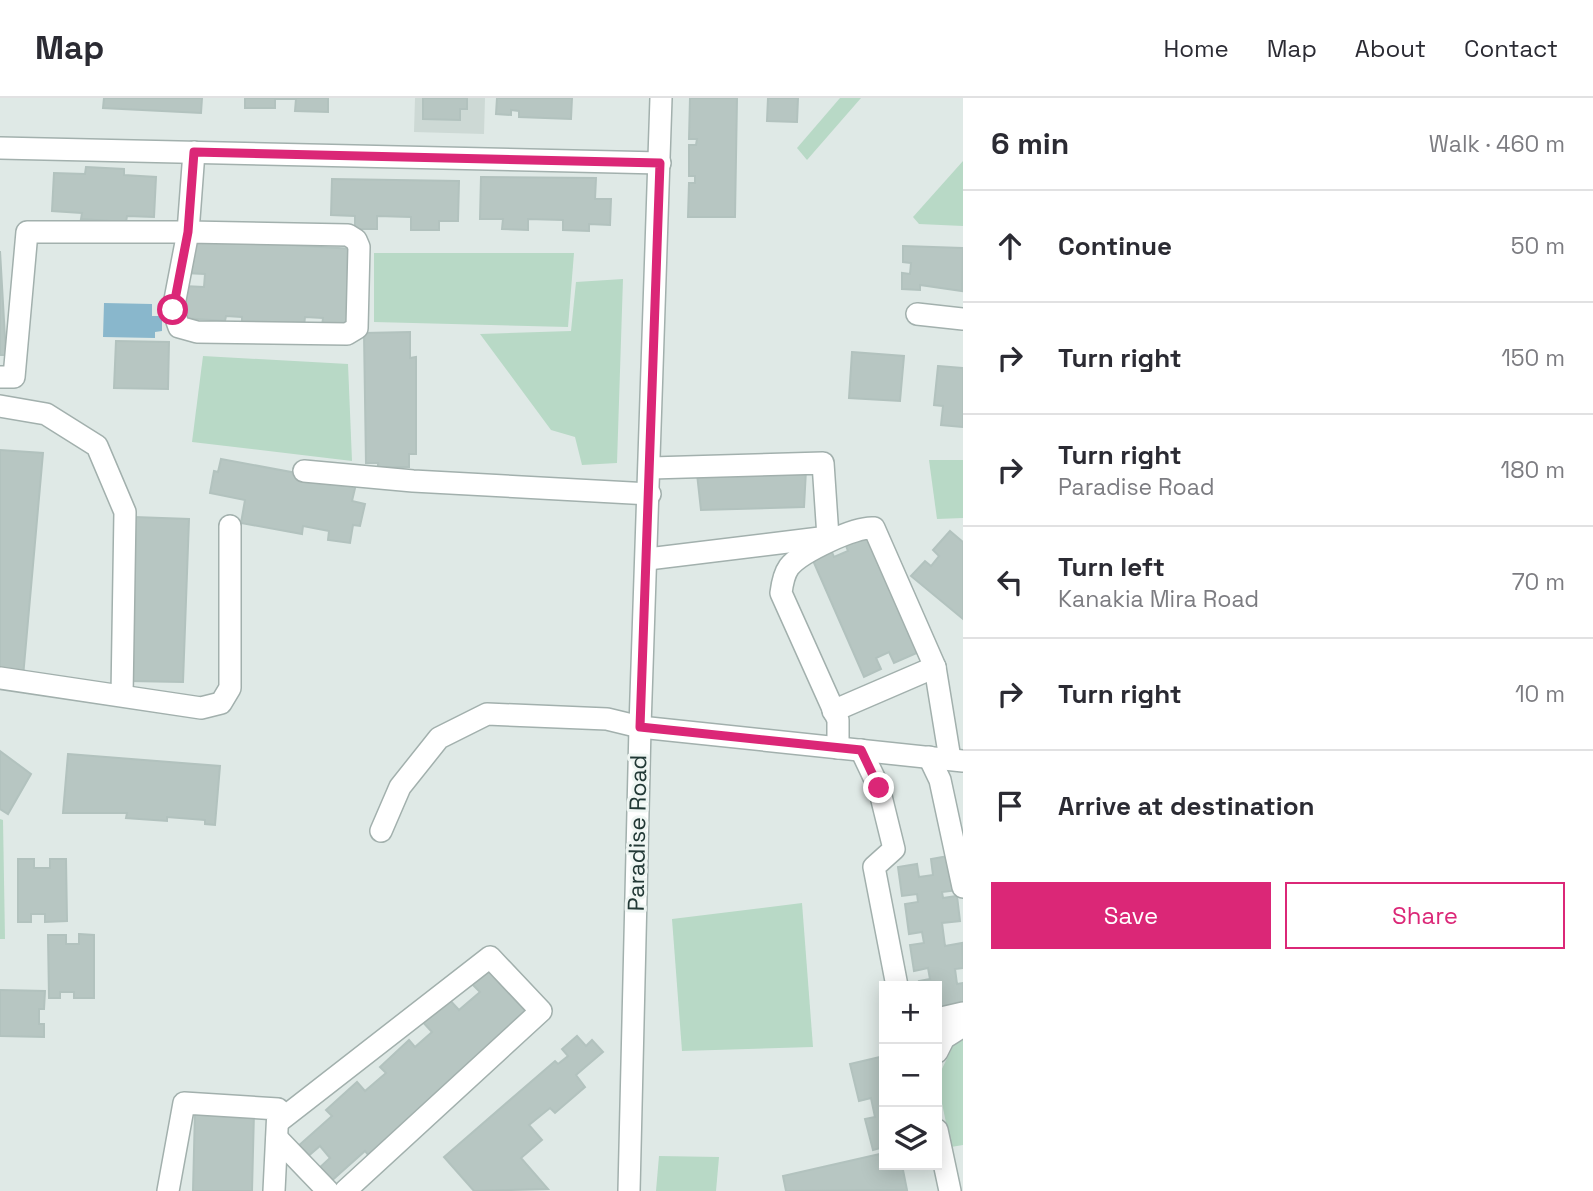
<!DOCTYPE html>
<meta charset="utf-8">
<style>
:root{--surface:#fff;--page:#f7f7f7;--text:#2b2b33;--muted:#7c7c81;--line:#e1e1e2;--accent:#db2777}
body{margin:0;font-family:"Space Grotesk",sans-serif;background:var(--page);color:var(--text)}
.controls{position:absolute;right:21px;bottom:21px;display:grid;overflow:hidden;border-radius:0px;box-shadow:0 4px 18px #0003}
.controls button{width:63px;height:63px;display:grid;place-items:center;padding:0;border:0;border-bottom:2px solid var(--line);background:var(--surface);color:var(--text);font:35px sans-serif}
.stop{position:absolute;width:21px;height:21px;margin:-16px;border:5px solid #db2777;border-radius:50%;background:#fff}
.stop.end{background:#db2777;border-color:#fff;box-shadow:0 2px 7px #0008}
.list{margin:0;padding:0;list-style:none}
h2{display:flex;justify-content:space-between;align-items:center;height:91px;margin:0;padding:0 28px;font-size:30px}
h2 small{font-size:23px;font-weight:400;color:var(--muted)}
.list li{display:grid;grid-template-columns:46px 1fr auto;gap:21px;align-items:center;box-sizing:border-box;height:112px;padding:0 28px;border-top:2px solid var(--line)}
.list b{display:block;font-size:26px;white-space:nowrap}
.list p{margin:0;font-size:23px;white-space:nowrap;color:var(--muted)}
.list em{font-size:23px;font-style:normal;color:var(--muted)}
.actions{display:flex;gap:14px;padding:21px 28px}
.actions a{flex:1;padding:16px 0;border:2px solid var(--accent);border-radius:0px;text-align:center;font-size:24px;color:var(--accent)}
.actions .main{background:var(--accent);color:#fff}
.icon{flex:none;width:38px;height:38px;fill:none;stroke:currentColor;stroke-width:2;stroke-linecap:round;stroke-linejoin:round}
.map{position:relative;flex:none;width:963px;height:1093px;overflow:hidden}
header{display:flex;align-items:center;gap:42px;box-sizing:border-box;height:98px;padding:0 35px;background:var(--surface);border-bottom:2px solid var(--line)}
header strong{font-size:33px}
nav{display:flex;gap:38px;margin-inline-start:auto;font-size:24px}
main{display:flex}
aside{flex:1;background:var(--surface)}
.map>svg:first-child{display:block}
</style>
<header>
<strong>Map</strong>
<nav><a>Home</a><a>Map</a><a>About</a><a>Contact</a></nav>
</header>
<main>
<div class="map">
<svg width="963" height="1093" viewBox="0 0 963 1093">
<rect width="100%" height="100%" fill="#dfe9e6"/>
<!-- built -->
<path fill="#cdd9d5" d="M415,0H485L484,36L414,34Z"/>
<!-- green -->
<g fill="#b8d9c6">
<path d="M840,0H861L807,62L797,50Z"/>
<path d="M963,63V128L919,126L913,119Z"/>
<path d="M374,155H574L568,229L374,224Z"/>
<path d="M623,181L617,365L582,367L575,339L551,332L480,236L571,233L576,184Z"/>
<path d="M203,258L348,266L352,363L192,344Z"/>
<path d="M929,362H963V420L937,421Z"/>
<path d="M0,721L3,722L5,841H0Z"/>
<path d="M802,805L813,949L682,953L672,821Z"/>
<path d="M963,939V1047L951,1049L937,981L957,940Z"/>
<path d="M659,1058L719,1059L716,1093H656Z"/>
</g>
<!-- water -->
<path fill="#89b7cc" d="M104,205L152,206V218H162V233L155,234V240L103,239Z"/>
<!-- building -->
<g fill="#b7c6c2" stroke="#b2c2be" stroke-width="2">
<path d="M104,0H202L201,15L103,10Z"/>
<path d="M245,0H328V14L295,13L296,1H275V10H245Z"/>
<path d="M423,0H467V11H460V22L423,21Z"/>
<path d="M497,0H572L571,21L519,19V13L511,12V17L496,16Z"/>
<path d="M690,0H737L735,119H688L689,85H695V78H689V47H696L697,41H689Z"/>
<path d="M768,0H798L797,24L767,23Z"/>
<path d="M86,69L124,71V77L156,79L154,119L127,118L126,124L81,121L82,115L52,113L54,75L85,76Z"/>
<path d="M481,79L596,80L595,101H611L610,127L589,126V133L563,132V122L528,121V132L502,131L503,121H480Z"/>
<path d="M332,81L459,83L458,123H439V132H411V119L377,118V131H355V118L331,117Z"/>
<path d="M187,141L354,151L349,230L322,228L323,220L305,219L304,228L242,224V219L226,218L225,223L182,220L184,188L204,189L205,176L185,175Z"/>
<path d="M903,148L963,150L962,193L920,187V192L902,191V175L910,176L911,165L903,164Z"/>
<path d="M0,153L6,257H0Z"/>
<path d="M410,234V260L416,259V356H409V369H378V365H366L364,235Z"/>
<path d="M116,243L169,244L168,291L114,290Z"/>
<path d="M852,254L904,258L900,303L849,300Z"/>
<path d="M938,268L963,270V329L941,327L943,308L934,307Z"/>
<path d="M0,352L43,355L23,579L0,577Z"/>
<path d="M221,361L356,386L352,403L365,406L360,428L353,427L350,445L328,442L329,433L303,428L302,436L241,425L245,402L210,395L214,373L218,374Z"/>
<path d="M806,372L804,409L701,412L697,376Z"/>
<path d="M134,419L189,421L183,584L129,583Z"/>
<path d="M867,433L919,554L894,565L889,554L876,560L881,571L864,579L811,458L830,449L834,459L848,453L844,443Z"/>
<path d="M950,433L963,444V521L911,478L925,463L931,468L939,458L933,452Z"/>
<path d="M0,653L31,676L8,716L0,711Z"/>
<path d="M68,656L220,668L215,727L205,726V722L167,719V723L126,720L127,715H63Z"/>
<path d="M954,757L959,792L942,794L943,800L957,798L960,823L942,825L945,848L962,845L963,870L955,871L957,886L963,885V908L937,912V888H920L919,883L930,881L928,870L914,873L910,847L924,845L922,834L909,836L905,806L918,804L917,796L902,798L898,769L917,766L919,779L933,777L931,761Z"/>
<path d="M18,761H34V770H50V761H66L67,823L45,824V816H31V824H18Z"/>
<path d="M79,836L94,837V900H74V894H60V900H49L48,837H66V846H79Z"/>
<path d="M488,872L528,916L369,1058L365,1053L329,1085L317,1072L330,1060L320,1048L306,1060L297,1049L332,1018L326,1012L357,984L365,993L386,975L380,969L409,942L415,949L432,934L420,921L446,898L459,912L480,894L472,886Z"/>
<path d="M0,892L45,893L44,911H39V926H44V939L0,938Z"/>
<path d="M577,938L586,948L592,942L603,954L576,977L585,989L555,1015L550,1010L529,1027L542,1042L521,1060L548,1091L474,1093L444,1059L555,963L558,966L568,958L562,951Z"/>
<path d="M884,958V1049L873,1052L865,1021L875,1019L871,1000L859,1003L850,966Z"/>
<path d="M195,1013L254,1014L252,1093H193Z"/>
<path d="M884,1055V1067H902L907,1092L786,1093L783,1078Z"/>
</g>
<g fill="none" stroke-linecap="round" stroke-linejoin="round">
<!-- minor casing -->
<g stroke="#a2b0ad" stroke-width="24">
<g id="minor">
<path d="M0,50L660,65"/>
<path d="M188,134L348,137L356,142L359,149L357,230L347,236L197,234L179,229L173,212Z"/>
<path d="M917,216L963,221"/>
<path d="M0,279H14L27,134H188L194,54"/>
<path d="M0,308L46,316L97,348L125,414L122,597"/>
<path d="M304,373L413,383L650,396"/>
<path d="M648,461L828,439L823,365L651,370"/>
<path d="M0,580L201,610L221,605L230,590V428"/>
<path d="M833,613L935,569"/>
<path d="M838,650V622L781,495C782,487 784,476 789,469C801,454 856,428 874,430L935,569L950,661"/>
<path d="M861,652L879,690L894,751L874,769L897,888"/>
<path d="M929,659L940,682L963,789"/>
<path d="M381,733L400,689L439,640L487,616L607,621L640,629L963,663"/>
<path d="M937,921L963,915"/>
<path d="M937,954L944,940L963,928"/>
<path d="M278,1024L490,859L541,913L345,1093"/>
<path d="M937,1032L950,1093"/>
<path d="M277,1040L328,1093"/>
<path d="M168,1093L184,1005L278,1011L274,1093"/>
<path d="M629,1093L640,629L661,0"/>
</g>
</g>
<!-- minor -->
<use href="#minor" stroke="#fff" stroke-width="21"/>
</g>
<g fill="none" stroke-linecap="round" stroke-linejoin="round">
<!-- route -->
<path stroke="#db2777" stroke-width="9" d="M173,212L188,134L194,54L660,65L640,629L861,652L879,690"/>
</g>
<g text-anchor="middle" stroke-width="6" stroke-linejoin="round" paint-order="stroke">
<!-- street labels -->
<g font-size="23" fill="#213835" stroke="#eff6f3">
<text transform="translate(637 735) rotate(-89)" y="8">Paradise Road</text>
</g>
</g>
</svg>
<div class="controls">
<button>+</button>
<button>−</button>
<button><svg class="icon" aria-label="layers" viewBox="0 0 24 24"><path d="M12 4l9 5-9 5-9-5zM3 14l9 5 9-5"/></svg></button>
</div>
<div class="stop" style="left:173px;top:212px"></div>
<div class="stop end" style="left:879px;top:690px"></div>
</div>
<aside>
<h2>6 min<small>Walk · 460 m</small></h2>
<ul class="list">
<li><svg class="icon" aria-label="ahead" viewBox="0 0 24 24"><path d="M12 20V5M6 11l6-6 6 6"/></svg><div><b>Continue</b></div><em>50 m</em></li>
<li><svg class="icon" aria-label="right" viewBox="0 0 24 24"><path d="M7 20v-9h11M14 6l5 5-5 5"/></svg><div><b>Turn right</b></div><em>150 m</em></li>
<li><svg class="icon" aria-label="right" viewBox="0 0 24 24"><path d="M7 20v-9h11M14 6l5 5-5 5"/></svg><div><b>Turn right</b><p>Paradise Road</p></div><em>180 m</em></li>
<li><svg class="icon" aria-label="left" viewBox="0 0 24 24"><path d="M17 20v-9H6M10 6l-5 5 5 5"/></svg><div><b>Turn left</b><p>Kanakia Mira Road</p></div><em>70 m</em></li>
<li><svg class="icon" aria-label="right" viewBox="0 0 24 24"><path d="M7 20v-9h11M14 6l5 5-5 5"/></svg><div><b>Turn right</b></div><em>10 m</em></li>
<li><svg class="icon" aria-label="arrive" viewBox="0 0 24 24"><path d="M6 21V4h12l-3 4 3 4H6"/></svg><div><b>Arrive at destination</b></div></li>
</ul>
<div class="actions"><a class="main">Save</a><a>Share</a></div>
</aside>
</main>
